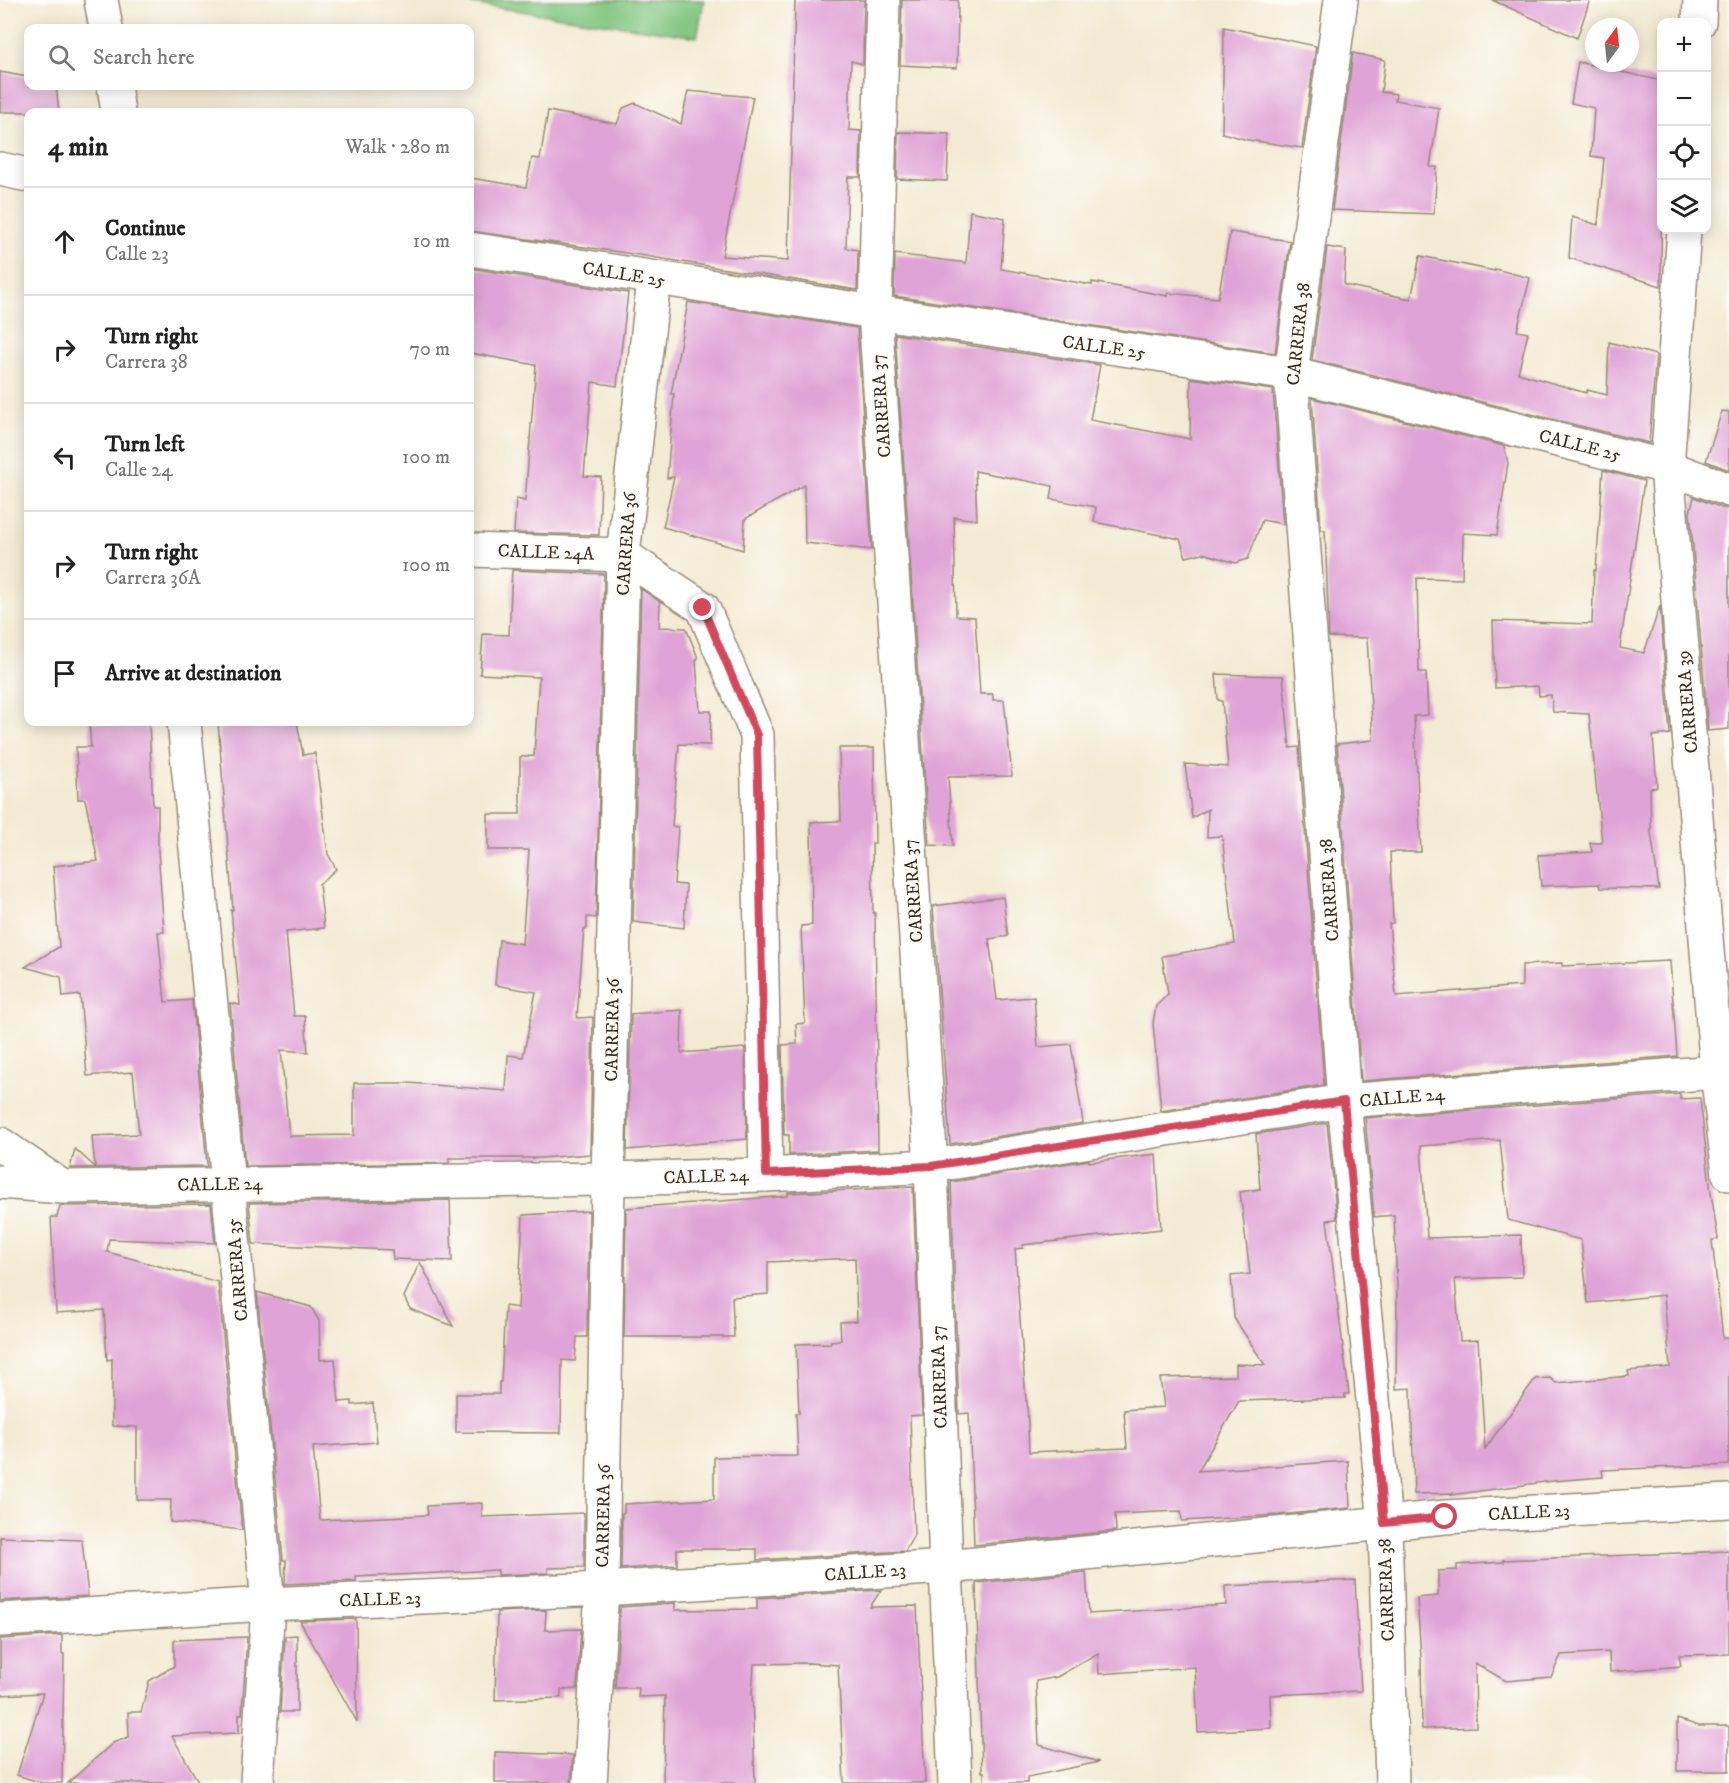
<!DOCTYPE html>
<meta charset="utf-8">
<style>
:root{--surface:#fff;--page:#f6f6f6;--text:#222;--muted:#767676;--line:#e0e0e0}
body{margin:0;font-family:"IM FELL DW Pica",serif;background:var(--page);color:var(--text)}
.controls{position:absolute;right:18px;top:18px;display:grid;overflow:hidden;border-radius:12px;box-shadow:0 3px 15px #0003}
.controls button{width:54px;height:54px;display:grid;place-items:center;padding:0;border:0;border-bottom:2px solid var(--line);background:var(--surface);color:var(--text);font:30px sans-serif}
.compass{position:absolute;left:1585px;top:18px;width:54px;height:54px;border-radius:50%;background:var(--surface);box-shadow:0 3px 15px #0003;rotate:15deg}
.stop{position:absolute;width:18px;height:18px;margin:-14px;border:4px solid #d1495b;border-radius:50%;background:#fff}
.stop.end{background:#d1495b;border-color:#fff;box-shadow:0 2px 6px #0008}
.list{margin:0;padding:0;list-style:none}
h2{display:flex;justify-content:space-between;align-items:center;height:78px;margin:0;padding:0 24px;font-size:26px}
h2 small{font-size:20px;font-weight:400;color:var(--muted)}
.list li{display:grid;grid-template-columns:39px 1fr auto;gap:18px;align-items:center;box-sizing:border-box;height:108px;padding:0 24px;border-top:2px solid var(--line)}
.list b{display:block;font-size:22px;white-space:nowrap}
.list p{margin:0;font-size:20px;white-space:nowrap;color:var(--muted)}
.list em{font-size:20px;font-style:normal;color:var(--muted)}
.icon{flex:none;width:33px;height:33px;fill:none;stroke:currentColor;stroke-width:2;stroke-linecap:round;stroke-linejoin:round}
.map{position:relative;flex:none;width:1729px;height:1783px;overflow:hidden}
.search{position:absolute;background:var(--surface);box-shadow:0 3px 15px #0003;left:24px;top:24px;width:450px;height:66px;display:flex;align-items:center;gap:15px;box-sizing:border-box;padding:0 21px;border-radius:12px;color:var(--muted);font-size:22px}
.panel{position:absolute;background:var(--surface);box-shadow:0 3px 15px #0003;left:24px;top:108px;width:450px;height:618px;border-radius:12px}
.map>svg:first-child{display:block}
</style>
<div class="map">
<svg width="1729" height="1783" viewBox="0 0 1729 1783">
<rect width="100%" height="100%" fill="#fdfcf7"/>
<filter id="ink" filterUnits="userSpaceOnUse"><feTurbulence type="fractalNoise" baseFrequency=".0167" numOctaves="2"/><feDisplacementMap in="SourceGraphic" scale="12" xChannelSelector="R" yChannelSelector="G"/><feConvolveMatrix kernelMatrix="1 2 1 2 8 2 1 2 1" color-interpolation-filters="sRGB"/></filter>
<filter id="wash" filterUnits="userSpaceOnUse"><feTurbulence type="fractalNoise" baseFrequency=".008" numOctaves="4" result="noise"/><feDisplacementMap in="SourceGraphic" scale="24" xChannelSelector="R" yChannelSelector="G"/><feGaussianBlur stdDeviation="1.35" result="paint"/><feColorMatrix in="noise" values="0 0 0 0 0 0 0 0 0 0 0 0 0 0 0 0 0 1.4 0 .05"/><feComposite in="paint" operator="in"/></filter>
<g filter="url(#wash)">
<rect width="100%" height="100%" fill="#f3ead3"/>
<!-- green -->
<path fill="#80c580" stroke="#5e784f" stroke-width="1.5" d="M445,0H704L697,37Z"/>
<g id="blocks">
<!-- building -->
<g fill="#e0a3d7" fill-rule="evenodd">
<path d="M795,0H864L863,64L851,61L849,130L861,131L860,177H848L846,248L858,250L857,290L633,254L470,231V178L526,187L532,158L540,159L548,111L617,124L623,108L635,103L681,124L688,91L753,97L722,256L788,261Z"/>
<path d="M902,0H958L957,68L900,65Z"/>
<path d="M1492,0H1590L1577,38Z"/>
<path d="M1224,27L1316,46L1302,148L1248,140L1222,133Z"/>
<path d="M1353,53L1385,60L1381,92L1396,94L1395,100L1439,108L1430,167H1437L1434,214L1332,210Z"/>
<path d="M1578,62L1662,81L1661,286L1569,258L1572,217L1598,225L1604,158L1591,156L1594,108L1571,103Z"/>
<path d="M0,72L28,77V86H56L59,112H0Z"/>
<path d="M898,132L949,134L947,181L897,179Z"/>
<path d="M970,211L1005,218L1001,269L1092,285V282L1168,296V293L1218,298L1230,232L1290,241L1275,353L894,296L895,254L966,263Z"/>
<path d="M1327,247L1346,250L1344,285L1411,299L1420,256L1495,271V269L1530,278L1517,331L1528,333L1518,373L1586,393L1587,390L1607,395L1609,342L1656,355L1649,443L1312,360Z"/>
<path d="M470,268L628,293L617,386L592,382L584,476L601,477L599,535L514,533L516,499L525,501L536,365L470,353Z"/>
<path d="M688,302L857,328L872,550L805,543L804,485L745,519L743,550L663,527L674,477L667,478L674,394H671Z"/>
<path d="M895,334L1100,365L1090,420L1190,439L1191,378L1273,390L1283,524L1262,520L1248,559L1236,563L1203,553L1186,557L1180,539L1094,522L1096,507L1051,499L1053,486L975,471L977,520L954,517L956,616L975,617L980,694H993V700H1004L1012,776L948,777L953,846L929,845Z"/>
<path d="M1312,398L1504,446L1508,463L1497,535L1463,533L1462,579L1417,578L1419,672H1426L1428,715L1414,716L1421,852H1390L1393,923L1389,924L1396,996L1522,986V965L1562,963V966L1670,961L1677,1056L1361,1081L1337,744L1373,740L1367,638L1329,637L1325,530H1321Z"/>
<path d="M1722,411L1729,412V470L1706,461Z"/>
<path d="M1603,470L1644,481L1620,648L1644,653L1660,606L1670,734L1653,736L1657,787L1650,788L1651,832L1659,889L1600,888L1599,884L1541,886L1538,855L1592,852L1590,843H1602L1589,714L1553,712L1551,695L1539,696L1538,686L1495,688L1493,621L1592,624L1594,570L1596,571Z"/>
<path d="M1694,497L1722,508H1729V729L1708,731L1690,512Z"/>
<path d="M512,570L604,574L596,918L587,917V929H584L577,1018L593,1017L590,1154L540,1158H449V1163L245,1166L230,1003L240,1005L231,910H233L218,722H297L303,755L315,753L328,854L336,869L319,884L324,928L286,932L294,1016H305L308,1052L281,1050L289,1136L354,1135V1083H409L506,1091L508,1055L523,1057L536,992L495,985L499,940L522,944L529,850H488V814H520V757L534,756L539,677L480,674L483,634L509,635Z"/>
<path d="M641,589L660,602L659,627L686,628L698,658L696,661L700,711H711L710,745L679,744L672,826L678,827L674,884L686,885L684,928L633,922Z"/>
<path d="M1216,674L1283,676L1290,748L1299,747L1324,1085L1161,1111L1153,1023L1156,1006L1168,994L1162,956L1235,944L1222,836L1207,837L1208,809L1192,818L1185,764L1228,767L1222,701L1218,700Z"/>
<path d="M89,722H149L153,806H158V850L164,932H158L165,1002L192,1000L207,1166L70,1168L75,1149L95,1167L92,1136L139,1134L133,1072L87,1076L80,995L63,997L61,977L25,967L59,947L53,866L98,861L85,799H78L76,747H91Z"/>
<path d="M839,748H874L875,844L872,843L873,913H875L878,1150L789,1155V1135H784L782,1045L797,1044L796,1024L805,1023L801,926L812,925L811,822L841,821Z"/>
<path d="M1003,897L1008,936L989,939L997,1000L1034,997L1038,1047L1071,1044L1083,1123L950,1144L933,906Z"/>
<path d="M682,1010L681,1053L745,1048L747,1139L627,1150L631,1014Z"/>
<path d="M1680,1094V1099L1700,1098L1710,1186L1718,1239L1712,1240L1723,1338H1728L1729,1355V1465L1602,1470L1603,1477L1552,1481L1451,1495L1453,1493L1414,1494L1411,1388L1396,1389L1397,1287L1394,1215L1374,1217L1365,1118ZM1500,1140L1508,1220L1581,1240L1588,1303L1664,1295L1670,1367L1628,1371L1629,1376L1556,1383L1550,1378L1535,1379L1485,1449L1478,1340L1460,1341L1455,1279L1522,1277L1521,1235L1427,1238L1421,1146Z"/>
<path d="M1327,1123L1337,1219L1327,1220L1349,1394H1345V1398L1239,1401L1198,1471L1348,1461L1350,1508L1279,1515L1182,1521L1181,1511L1115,1514L1116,1531L974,1545L969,1413L959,1414L951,1182L1089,1160V1162L1156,1154L1161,1229L1023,1245V1248L1015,1249L1026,1401H1027L1029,1452L1127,1448L1124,1410L1164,1407L1160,1378L1236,1376V1364L1265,1365L1234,1318L1231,1276L1250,1274L1240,1192L1260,1189L1256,1134Z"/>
<path d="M913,1187L922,1415L910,1416L914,1535L905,1551L757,1560V1549H677V1565L621,1569L622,1513L624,1512V1504L714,1499V1457L798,1456L796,1413H799L796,1344L831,1343V1341L841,1340L840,1322L857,1321L855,1258L768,1262V1294L732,1297L734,1337H624L626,1208L788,1196V1193Z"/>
<path d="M450,1200L452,1261L393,1259L392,1250L253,1244L249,1203Z"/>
<path d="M211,1204L215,1243L109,1239L107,1252L218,1282L242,1530L170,1522L171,1500H137V1427L112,1426V1359L107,1360L104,1310L56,1313L51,1217H57L60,1206Z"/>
<path d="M589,1211L587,1337H577L575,1361L562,1360L561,1433L456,1432V1394H499V1382H501L505,1306L518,1308L523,1215Z"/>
<path d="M420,1262L453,1326L410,1309L404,1297Z"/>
<path d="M257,1292L311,1307L319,1321L320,1360L335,1359L339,1402L352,1401V1405L373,1403L377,1442L313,1447L320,1520L428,1515L427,1506L482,1503V1517L584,1513V1567L548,1568V1573L498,1575V1570L356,1577V1581L285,1584L286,1560H283Z"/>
<path d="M0,1537L82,1540L88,1596L0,1601Z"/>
<path d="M1729,1551V1654L1679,1655L1681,1666L1610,1672L1609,1652L1561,1655L1551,1677L1506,1681L1475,1663L1476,1727L1422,1729L1421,1656L1417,1598L1438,1596V1571L1457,1570V1565L1504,1562L1503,1560Z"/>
<path d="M1086,1572L1089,1614L1226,1605L1225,1586L1355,1580L1361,1691L1270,1695L1271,1728L1198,1732L1195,1667L1099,1674L1098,1653L1057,1677L1036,1681L1039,1745L1099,1762L1027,1777V1783H984V1772H982L976,1583Z"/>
<path d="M881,1590L870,1607L917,1606L925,1783H844L838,1665L809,1663L754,1664L752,1693L755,1783H663L665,1696L638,1697L639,1688H615L620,1607L675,1603V1610L757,1609V1598Z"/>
<path d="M546,1610L545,1630L581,1629L577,1689L561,1690V1698L495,1700L497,1612Z"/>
<path d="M356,1619L357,1722L300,1621Z"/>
<path d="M62,1635V1654H64L62,1783H42L17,1775L43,1693L0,1695V1639Z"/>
<path d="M297,1635V1712H280L285,1636Z"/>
<path d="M247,1637L242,1714H239V1733L172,1736L199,1783H68L113,1743L129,1737L128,1712H141L149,1681L174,1666V1640Z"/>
<path d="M1677,1719L1699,1726H1729V1771H1677Z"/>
<path d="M495,1752L573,1755L571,1783H495Z"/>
</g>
</g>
</g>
<g filter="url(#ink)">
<use href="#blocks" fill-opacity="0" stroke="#978a78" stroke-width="1.5"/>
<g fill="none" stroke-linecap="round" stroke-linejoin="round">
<!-- minor casing -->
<g stroke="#978a78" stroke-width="36">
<g id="minor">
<path d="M101,0L106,28"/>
<path d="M883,0L875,312L931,1166L946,1567L955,1783"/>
<path d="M1341,0L1291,374L1344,1101L1385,1523L1392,1783"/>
<path d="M1699,22L1700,0"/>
<path d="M114,86L118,112"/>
<path d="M0,169L28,175"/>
<path d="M1684,230L1667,467L1717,1071L1729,1174"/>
<path d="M470,249L875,312L1291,374L1667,467L1729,490"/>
<path d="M470,550L623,555L703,608L757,735L766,1175"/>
<path d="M184,722L268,1604L257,1783"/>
<path d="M0,1144L61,1186"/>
<path d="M0,1182L63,1187L608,1179L766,1175L931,1166L1344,1101L1729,1071"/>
<path d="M0,1620L268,1604L602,1589L946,1567L1445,1517L1729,1501"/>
<path d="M590,1783L602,1589L608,1179L623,555L654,279"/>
</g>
</g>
<!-- minor -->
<use href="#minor" stroke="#fff" stroke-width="33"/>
</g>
</g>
<g fill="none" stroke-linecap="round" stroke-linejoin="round" filter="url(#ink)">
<!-- route -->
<path stroke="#d1495b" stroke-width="8" d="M703,608L757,735L766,1174L931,1166L1344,1101L1384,1523L1445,1517"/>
</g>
<g text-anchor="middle" stroke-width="4.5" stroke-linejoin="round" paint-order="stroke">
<!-- street labels -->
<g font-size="18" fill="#3b2a1e" stroke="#fdfcf7">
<text transform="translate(624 274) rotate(9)" y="6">CALLE 25</text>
<text transform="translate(1298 334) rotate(-84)" y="6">CARRERA 38</text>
<text transform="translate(1104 347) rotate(8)" y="6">CALLE 25</text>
<text transform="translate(881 406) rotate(-94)" y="6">CARRERA 37</text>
<text transform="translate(1580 445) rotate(14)" y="6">CALLE 25</text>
<text transform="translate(626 544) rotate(-86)" y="6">CARRERA 36</text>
<text transform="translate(546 552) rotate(2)" y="6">CALLE 24A</text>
<text transform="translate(1687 702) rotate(-95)" y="6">CARRERA 39</text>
<text transform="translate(1329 890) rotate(-94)" y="6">CARRERA 38</text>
<text transform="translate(913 891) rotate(-94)" y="6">CARRERA 37</text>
<text transform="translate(612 1030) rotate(-89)" y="6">CARRERA 36</text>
<text transform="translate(1402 1097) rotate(-5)" y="6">CALLE 24</text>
<text transform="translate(706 1176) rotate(-2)" y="6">CALLE 24</text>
<text transform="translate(220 1184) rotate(-1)" y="6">CALLE 24</text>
<text transform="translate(237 1270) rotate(-95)" y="6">CARRERA 35</text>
<text transform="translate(939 1377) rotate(-92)" y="6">CARRERA 37</text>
<text transform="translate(1529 1512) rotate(-3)" y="6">CALLE 23</text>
<text transform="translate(603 1516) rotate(-89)" y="6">CARRERA 36</text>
<text transform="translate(865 1572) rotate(-4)" y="6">CALLE 23</text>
<text transform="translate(1386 1590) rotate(-92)" y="6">CARRERA 38</text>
<text transform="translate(380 1599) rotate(-2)" y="6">CALLE 23</text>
</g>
</g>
</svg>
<div class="controls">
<button>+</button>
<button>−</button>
<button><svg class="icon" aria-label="locate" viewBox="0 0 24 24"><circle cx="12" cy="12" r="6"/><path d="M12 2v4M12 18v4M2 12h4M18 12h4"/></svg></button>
<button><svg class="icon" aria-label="layers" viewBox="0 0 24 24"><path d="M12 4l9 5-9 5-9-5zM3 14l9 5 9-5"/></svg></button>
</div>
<svg class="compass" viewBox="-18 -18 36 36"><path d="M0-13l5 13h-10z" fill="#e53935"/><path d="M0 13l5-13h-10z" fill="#767676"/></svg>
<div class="stop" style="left:1445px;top:1517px"></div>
<div class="stop end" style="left:703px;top:608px"></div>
<div class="search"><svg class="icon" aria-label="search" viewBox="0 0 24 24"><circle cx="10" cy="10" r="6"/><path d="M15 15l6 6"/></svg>Search here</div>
<section class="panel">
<h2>4 min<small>Walk · 280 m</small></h2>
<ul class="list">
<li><svg class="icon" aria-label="ahead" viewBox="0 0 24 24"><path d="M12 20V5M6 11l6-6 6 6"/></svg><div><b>Continue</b><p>Calle 23</p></div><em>10 m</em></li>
<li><svg class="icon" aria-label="right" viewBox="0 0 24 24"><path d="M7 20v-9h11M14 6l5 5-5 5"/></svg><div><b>Turn right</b><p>Carrera 38</p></div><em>70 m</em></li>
<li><svg class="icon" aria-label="left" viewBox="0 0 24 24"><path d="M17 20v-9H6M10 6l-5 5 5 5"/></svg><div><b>Turn left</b><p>Calle 24</p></div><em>100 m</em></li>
<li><svg class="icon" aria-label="right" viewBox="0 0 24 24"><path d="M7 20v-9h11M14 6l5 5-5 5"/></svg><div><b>Turn right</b><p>Carrera 36A</p></div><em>100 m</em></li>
<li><svg class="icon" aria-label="arrive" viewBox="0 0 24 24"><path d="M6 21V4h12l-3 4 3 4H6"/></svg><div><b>Arrive at destination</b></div></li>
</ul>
</section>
</div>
